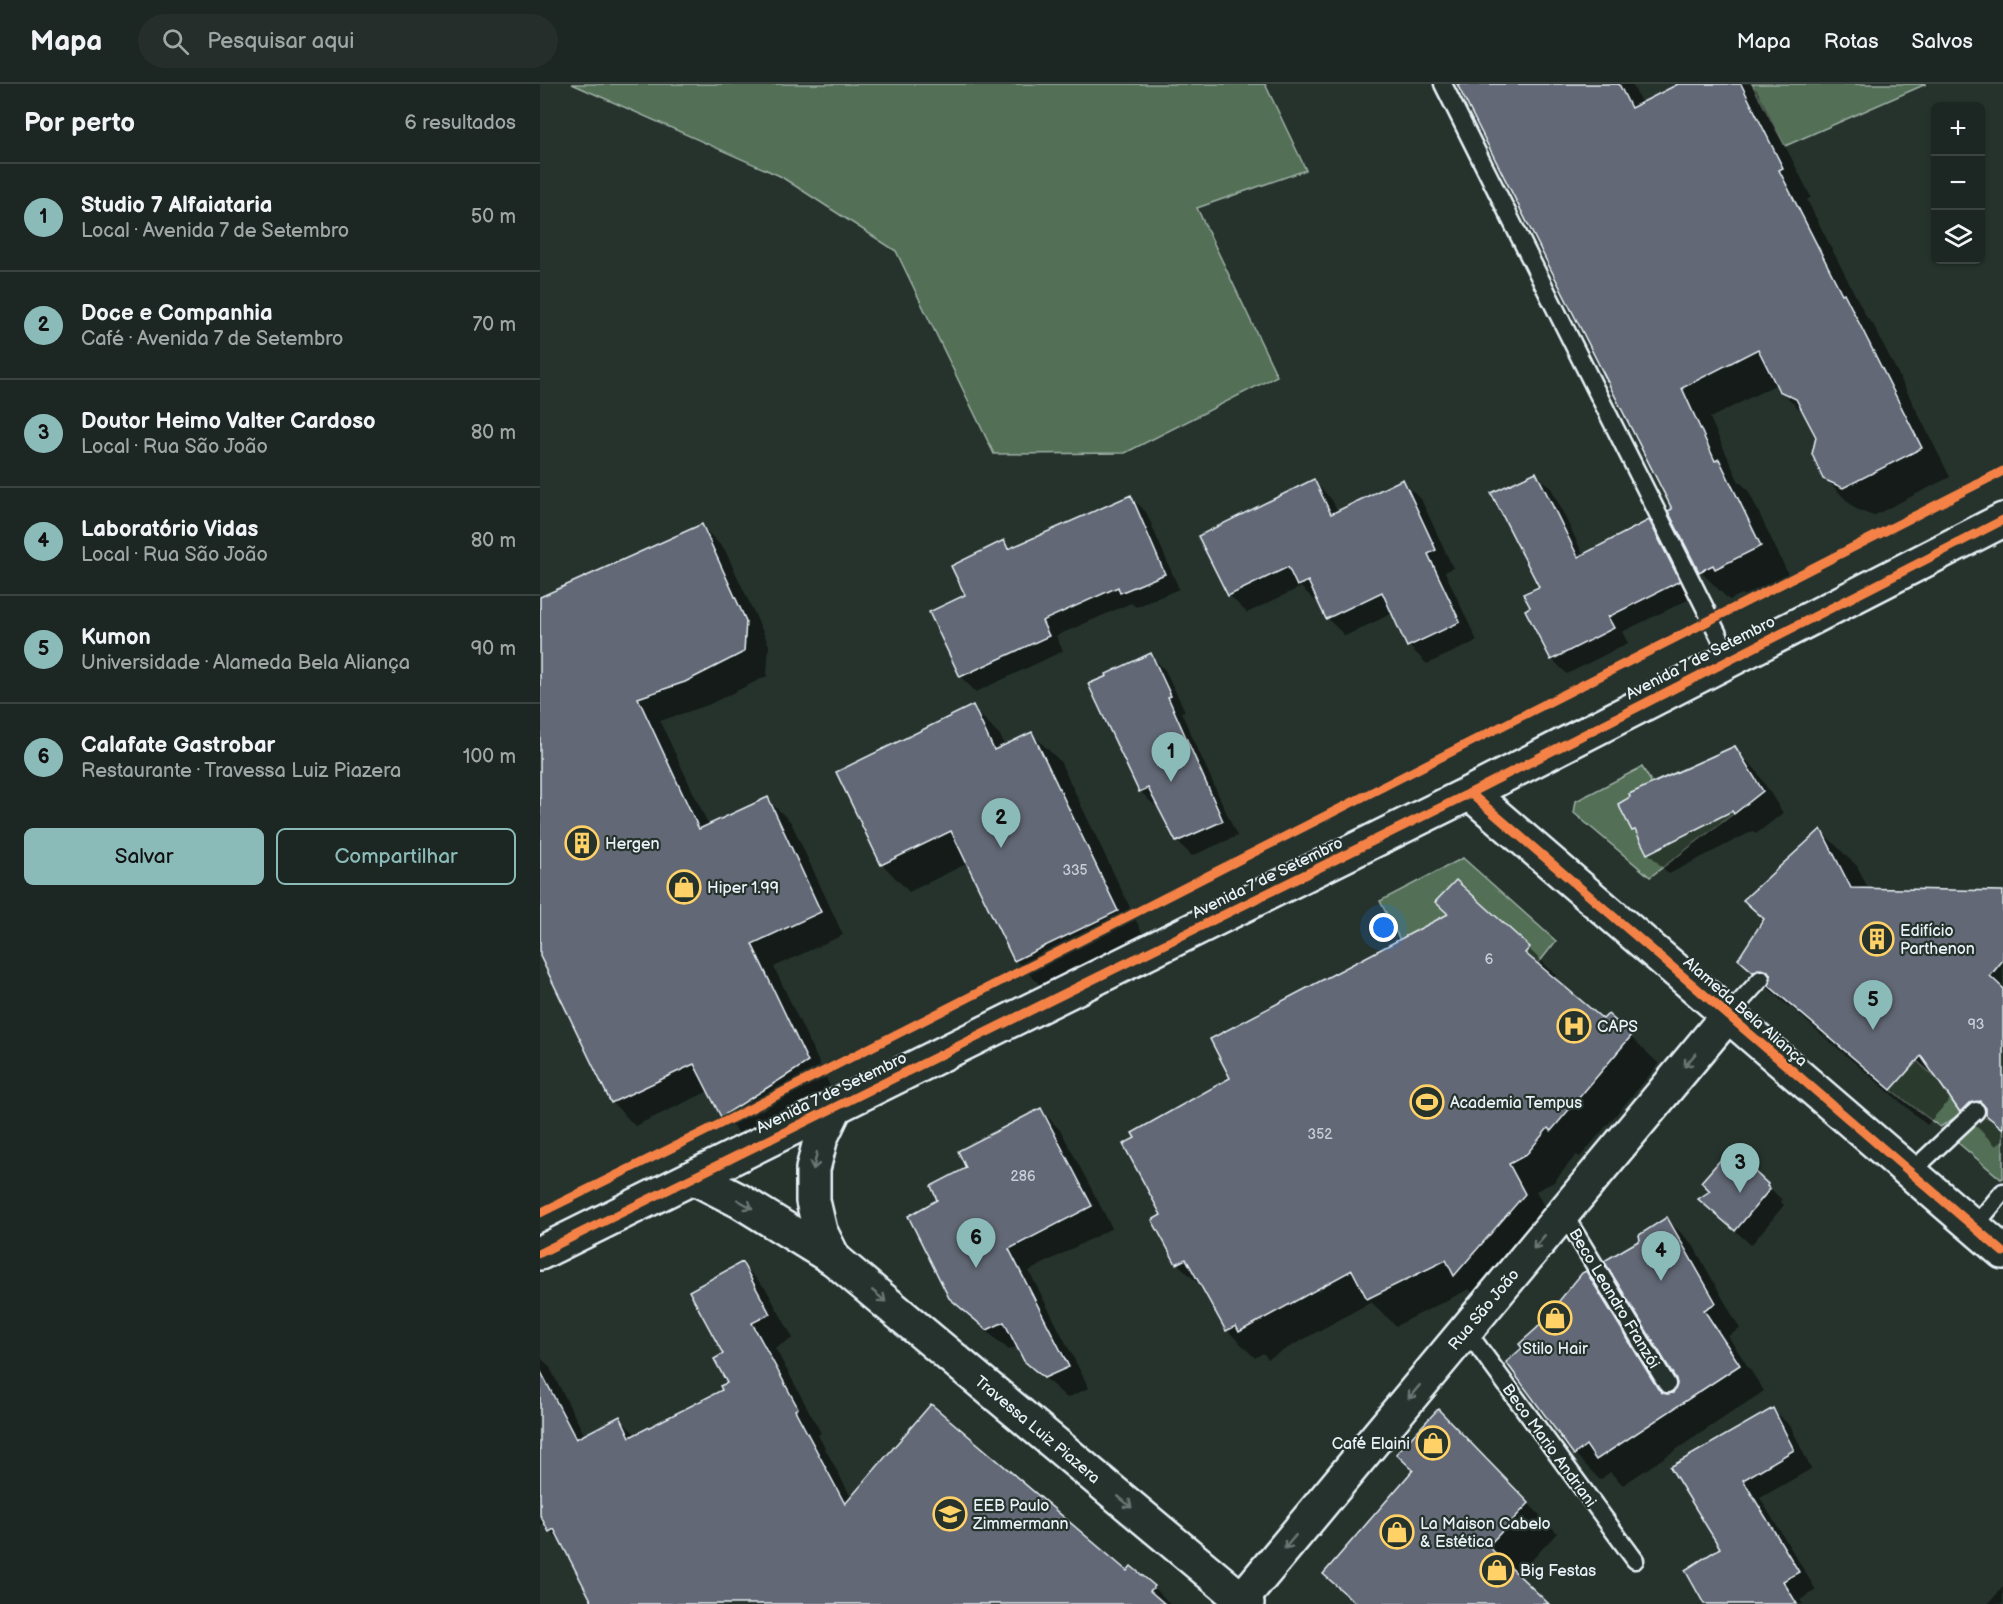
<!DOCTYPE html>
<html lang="pt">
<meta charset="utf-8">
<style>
:root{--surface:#1c2622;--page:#252e2a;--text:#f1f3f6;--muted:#a0a5a5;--line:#3a4340;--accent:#8bbbb9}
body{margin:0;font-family:"Balsamiq Sans",sans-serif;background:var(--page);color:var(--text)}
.controls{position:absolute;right:18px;top:18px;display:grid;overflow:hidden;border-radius:9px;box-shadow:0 2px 4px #0004}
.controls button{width:54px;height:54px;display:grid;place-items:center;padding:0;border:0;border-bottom:2px solid var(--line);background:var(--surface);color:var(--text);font:30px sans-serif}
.you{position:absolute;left:844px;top:844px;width:21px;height:21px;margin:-15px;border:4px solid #fff;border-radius:50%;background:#1a73e8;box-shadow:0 0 0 9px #1a73e833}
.badge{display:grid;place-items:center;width:39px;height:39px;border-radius:50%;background:var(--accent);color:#111;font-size:20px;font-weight:700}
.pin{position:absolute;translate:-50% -50px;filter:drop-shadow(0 2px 3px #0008)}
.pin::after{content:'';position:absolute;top:32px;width:21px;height:18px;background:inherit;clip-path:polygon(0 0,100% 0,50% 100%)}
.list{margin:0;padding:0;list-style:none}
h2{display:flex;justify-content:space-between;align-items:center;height:78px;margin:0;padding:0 24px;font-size:26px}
h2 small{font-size:20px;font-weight:400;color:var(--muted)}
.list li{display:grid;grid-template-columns:39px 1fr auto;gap:18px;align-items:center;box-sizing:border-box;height:108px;padding:0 24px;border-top:2px solid var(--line)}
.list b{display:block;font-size:22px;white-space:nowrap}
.list p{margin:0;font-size:20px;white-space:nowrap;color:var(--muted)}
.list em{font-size:20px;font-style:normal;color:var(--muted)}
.actions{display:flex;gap:12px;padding:18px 24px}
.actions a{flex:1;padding:14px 0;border:2px solid var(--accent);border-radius:9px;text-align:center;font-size:21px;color:var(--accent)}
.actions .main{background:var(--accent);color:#111}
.icon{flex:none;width:33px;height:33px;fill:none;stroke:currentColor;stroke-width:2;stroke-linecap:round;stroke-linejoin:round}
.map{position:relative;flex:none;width:1463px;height:1520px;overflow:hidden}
header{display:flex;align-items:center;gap:36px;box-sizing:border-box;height:84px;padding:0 30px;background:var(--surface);border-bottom:2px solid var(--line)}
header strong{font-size:28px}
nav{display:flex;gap:33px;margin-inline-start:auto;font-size:21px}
.search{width:420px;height:54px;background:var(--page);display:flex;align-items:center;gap:15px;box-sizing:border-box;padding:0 21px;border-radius:33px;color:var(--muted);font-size:22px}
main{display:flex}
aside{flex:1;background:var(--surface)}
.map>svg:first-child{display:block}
</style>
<header>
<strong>Mapa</strong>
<div class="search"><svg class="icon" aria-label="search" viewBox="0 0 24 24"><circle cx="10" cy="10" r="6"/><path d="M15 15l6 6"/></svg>Pesquisar aqui</div>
<nav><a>Mapa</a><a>Rotas</a><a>Salvos</a></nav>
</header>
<main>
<aside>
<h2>Por perto<small>6 resultados</small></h2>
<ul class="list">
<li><span class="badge">1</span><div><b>Studio 7 Alfaiataria</b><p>Local · Avenida 7 de Setembro</p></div><em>50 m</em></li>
<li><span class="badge">2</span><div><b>Doce e Companhia</b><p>Café · Avenida 7 de Setembro</p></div><em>70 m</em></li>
<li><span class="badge">3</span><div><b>Doutor Heimo Valter Cardoso</b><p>Local · Rua São João</p></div><em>80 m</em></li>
<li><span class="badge">4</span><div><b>Laboratório Vidas</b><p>Local · Rua São João</p></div><em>80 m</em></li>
<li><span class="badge">5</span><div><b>Kumon</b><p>Universidade · Alameda Bela Aliança</p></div><em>90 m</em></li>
<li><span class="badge">6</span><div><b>Calafate Gastrobar</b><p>Restaurante · Travessa Luiz Piazera</p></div><em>100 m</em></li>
</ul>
<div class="actions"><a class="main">Salvar</a><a>Compartilhar</a></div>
</aside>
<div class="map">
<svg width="1463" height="1520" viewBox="0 0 1463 1520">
<rect width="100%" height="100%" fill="#26332d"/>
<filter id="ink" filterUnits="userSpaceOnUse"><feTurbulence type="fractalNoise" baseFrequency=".0167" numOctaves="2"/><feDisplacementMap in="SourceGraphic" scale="12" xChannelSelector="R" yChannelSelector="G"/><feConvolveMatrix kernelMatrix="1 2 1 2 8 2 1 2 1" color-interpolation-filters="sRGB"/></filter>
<g filter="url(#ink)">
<!-- green -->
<g fill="#536f56" stroke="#9eb0a7" stroke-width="1.5">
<path d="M32,0H725L766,86L657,124L737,292L585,369L454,370L356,167L240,92Z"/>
<path d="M1212,0H1386L1245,62Z"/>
<path d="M1195,662L1211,693L1218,711L1110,793L1034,729L1036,717L1102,683L1112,699Z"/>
<path d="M923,774L1016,857L998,880L860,856L840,817Z"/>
<path d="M1377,977L1397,995L1421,1030L1400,1043L1351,1006Z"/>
<path d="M1441,1032L1451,1035L1463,1045V1094L1461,1095L1417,1058Z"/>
</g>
<!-- shadow -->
<g fill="#0007">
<path d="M918,0H1092L1102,20L1141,0H1211L1217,6L1271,113L1267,116L1327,234L1333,240L1410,393L1333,432L1314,424L1285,394L1277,353L1267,333L1240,306L1237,300L1170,334L1198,396L1208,406L1249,492L1206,514L1202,510L1189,516L1160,487L1134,426Z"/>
<path d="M996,389L1011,404L1044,472L1109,438L1124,453L1154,513L1082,548L1088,559L1027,590L1012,575L992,524L1001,503Z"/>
<path d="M774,397L792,416L798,428L862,397L881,415L913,484L905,488L937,557L887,580L869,562L853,529L805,552L787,534L780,518L777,519L761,503L707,529L689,511Z"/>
<path d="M591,413L606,428L639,505L596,523L591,519L516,552L523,567L436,608L421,593L391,529L427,512L463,458L471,466Z"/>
<path d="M162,442L185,466L229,561L227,592L168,621L120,637L169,742L227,715L251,738L303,851L234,883L290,1002L205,1055L182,1032L169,1007L95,1042L72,1018L0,869V515Z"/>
<path d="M610,571L625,586L645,627L641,628L697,752L652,772L637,757L618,721L616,723L601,708L550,601Z"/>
<path d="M432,623L460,651L465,663L492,650L520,677L605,855L503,904L475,876L428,779L369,808L342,780Z"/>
<path d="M1194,664L1215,685L1243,729L1216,750L1213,747L1129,790L1108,769L1100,753L1093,746Z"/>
<path d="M1281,747L1317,782L1329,806L1446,899L1463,879V1057L1456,1062L1421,1027L1412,1013L1387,1041L1266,937L1251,922L1249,923L1235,911L1200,875L1225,836L1205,816Z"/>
<path d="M916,798L989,865L1017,892L1014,895L1063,937L1069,932L1119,980L1040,1073L1036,1071L1014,1098L996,1107L1012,1138L942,1218L929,1205L856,1242L831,1218L728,1275L723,1269L715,1274L687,1246L666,1207L637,1179L623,1131L692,995L910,831Z"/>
<path d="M500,1025L521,1047L572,1144L489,1187L549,1304L527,1314L485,1276L478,1262L469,1266L432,1235L410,1213L399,1117L429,1084Z"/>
<path d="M1227,1101L1242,1116L1241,1118L1244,1121L1211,1161L1160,1115Z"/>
<path d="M1127,1135L1153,1161L1200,1245L1188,1252L1224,1307L1083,1401L1070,1388L1060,1396L1035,1370L968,1278L984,1264L1046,1189L1071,1214L1130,1311L1134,1310L1139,1301L1102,1157Z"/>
<path d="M202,1180L226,1205L253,1254L235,1264L281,1349L278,1351L312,1415L587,1489L614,1503L630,1520H54L24,1461L10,1447L6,1439L0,1442V1273L9,1282L45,1352L79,1334L97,1352L184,1307L189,1299L185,1271Z"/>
<path d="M1233,1325L1251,1343L1271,1385L1220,1414L1276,1506L1260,1516L1263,1520H1166L1182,1465L1132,1384Z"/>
<path d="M927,1356L1017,1449L977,1492L1007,1520H815L785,1490Z"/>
<path d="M1463,1503V1520H1448Z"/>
</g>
<!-- building -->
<g fill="#626875" stroke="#e8f1f8" stroke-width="1.5">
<path d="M917,0H1079L1091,24L1138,0H1201L1243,84L1239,86L1302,210L1304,209L1382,364L1303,404L1283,395L1272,370L1276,353L1256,315L1239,307L1218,265L1142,304L1175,377L1179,375L1221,462L1175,485L1173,481L1159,488L1128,427L1132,425Z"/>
<path d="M996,388L1038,473L1109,436L1140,497L1068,533L1074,544L1011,576L985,526L990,523L983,510L999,503L951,409Z"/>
<path d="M774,395L791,430L863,395L896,466L888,470L920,538L867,563L842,508L786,535L768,497L757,502L748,483L688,512L658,452Z"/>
<path d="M591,411L625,490L580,509L578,503L502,537L509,552L420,593L389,528L425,511L411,482L464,456L468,465Z"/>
<path d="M162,440L206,537L204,568L145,598L98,614L159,745L228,713L281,828L212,860L268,978L181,1033L154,980L71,1019L0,872V513Z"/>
<path d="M611,569L631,612L628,613L683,737L636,758L608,704L599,708L548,600L567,592L566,590Z"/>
<path d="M433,621L454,666L492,648L578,827L474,877L411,747L341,781L296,688Z"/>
<path d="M1195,662L1223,707L1194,730L1192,727L1107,770L1095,746L1092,747L1078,720L1090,713L1089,710Z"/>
<path d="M1281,745L1311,804L1463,807V876L1450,892L1463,904V1045L1446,1031V1024L1440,1017L1429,1019L1420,1028L1381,972L1351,1006L1229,902L1231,892L1228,887L1218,885L1213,888L1198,875L1224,835L1203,816Z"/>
<path d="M916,796L990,863L985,869L1063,935L1068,930L1092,951L1011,1047L1008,1044L986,1071L969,1080L985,1110L914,1192L906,1176L827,1215L812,1186L699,1248L696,1242L686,1247L646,1175L636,1180L612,1136L621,1131L583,1060L595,1054L592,1049L690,994L670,955L908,830L895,818Z"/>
<path d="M501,1024L552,1122L469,1165L529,1283L504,1294L484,1277L464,1238L447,1246L409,1214L368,1132L397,1116L391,1102L426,1084L418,1067Z"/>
<path d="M1190,1065L1228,1100L1227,1102L1230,1105L1195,1147L1158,1115L1170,1107L1161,1098Z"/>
<path d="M1127,1133L1176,1219L1164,1226L1200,1281L1056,1376L1046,1361L1034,1371L966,1278L982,1264L979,1260L997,1244L1042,1189L1046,1187L1118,1305L1127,1310L1133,1309L1137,1300L1136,1295L1064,1177L1100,1156L1099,1151Z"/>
<path d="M202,1178L230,1230L212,1239L258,1324L255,1326L305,1420L391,1320L587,1487L591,1482L615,1502L610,1507L625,1520H53L14,1445L9,1448L0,1431V1286L36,1355L80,1332L90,1353L182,1306L180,1302L187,1299L174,1275L183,1270L149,1207Z"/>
<path d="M1233,1324L1254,1366L1203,1396L1259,1488L1243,1497L1257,1520H1164L1145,1486L1180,1464L1130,1383Z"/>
<path d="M898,1325L989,1419L948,1462L1009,1520H817L783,1490L873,1386L856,1370Z"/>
</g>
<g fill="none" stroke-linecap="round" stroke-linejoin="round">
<!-- lane casing -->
<g stroke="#e8f1f8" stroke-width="21">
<g id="lane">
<path d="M903,0L1190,574"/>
<path d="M1188,931L1221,895"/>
<path d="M1371,1088L1436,1027"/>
<path d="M1023,1129L1127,1300"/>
<path d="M1434,1143L1463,1108"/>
<path d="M926,1246L1095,1476"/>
</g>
</g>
<!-- street casing -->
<g stroke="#e8f1f8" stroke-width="38">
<path id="street" d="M698,1520L1188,931"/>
</g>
<!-- secondary casing -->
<g stroke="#e8f1f8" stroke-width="38">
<g id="secondary">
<path d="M930,709L1463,1168"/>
<path d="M153,1093L200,1117L294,1175L707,1520"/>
<path d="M0,1169L930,709L1463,436"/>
<path d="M294,1175L280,1147L273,1117V1085L281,1053L296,1022"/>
</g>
</g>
<!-- lane -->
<use href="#lane" stroke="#26332d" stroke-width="16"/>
<!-- street -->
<use href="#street" stroke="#26332d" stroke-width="33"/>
<!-- secondary -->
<use href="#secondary" stroke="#26332d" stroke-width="33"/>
<!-- cycleway casing -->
<g stroke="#26332d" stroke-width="13">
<g id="cycleway">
<path d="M930,709L1463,1168"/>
<path d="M0,1129L188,1036L1463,387"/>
<path d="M0,1169L930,709L1463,436"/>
</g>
</g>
<!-- cycleway -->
<use href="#cycleway" stroke="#f48246" stroke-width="9"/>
</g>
<!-- one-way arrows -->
<defs><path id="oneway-shaft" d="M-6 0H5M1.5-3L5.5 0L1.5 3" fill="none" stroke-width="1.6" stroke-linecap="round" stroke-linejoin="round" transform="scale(1.5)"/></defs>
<g stroke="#6a7674">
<use href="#oneway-shaft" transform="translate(1150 976) rotate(130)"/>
<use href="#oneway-shaft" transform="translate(275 1077) rotate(102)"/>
<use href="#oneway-shaft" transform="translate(205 1120) rotate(30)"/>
<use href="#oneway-shaft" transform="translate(999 1158) rotate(130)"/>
<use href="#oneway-shaft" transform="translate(339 1212) rotate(40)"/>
<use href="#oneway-shaft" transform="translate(874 1308) rotate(130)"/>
<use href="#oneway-shaft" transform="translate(585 1418) rotate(40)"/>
<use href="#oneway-shaft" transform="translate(750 1458) rotate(130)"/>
</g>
</g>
<!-- icons -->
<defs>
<g id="building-ring" transform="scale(1.725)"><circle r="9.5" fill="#26332d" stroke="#ffd166" stroke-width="1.5"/><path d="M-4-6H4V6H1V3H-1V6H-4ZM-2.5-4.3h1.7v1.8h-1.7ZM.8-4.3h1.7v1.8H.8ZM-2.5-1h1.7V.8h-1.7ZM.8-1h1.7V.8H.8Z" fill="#ffd166"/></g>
<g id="shop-ring" transform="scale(1.725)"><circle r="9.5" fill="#26332d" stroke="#ffd166" stroke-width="1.5"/><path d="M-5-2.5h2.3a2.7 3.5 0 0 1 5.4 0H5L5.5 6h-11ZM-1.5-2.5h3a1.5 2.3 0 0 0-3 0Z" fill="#ffd166"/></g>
<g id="hospital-ring" transform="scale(1.725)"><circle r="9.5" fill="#26332d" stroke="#ffd166" stroke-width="1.5"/><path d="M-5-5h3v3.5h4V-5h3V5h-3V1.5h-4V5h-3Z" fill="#ffd166"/></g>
<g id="stadium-ring" transform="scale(1.725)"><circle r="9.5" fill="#26332d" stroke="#ffd166" stroke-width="1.5"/><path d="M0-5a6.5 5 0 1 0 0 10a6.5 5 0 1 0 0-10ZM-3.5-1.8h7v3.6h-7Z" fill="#ffd166"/></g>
<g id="school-ring" transform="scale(1.725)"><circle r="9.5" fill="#26332d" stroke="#ffd166" stroke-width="1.5"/><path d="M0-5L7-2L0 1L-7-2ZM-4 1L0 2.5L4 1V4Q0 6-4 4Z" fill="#ffd166"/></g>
</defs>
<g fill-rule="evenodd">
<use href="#building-ring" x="42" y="759"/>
<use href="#shop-ring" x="144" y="803"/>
<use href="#building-ring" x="1337" y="855"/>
<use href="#hospital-ring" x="1034" y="942"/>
<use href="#stadium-ring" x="887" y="1018"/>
<use href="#shop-ring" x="1015" y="1234"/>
<use href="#shop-ring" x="893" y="1359"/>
<use href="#school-ring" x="410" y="1430"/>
<use href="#shop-ring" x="857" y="1448"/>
<use href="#shop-ring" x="957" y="1486"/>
</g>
<g text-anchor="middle" stroke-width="4.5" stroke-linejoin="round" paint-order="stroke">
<!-- number labels -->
<g font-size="14" fill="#c6cfd7">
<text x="535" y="791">335</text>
<text x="949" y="880">6</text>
<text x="1436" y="945">93</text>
<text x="780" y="1055">352</text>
<text x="483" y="1097">286</text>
</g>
<!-- street labels -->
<g font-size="16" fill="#e8f1f8" stroke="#26332d">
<text transform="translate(1160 573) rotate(-27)" y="6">Avenida 7 de Setembro</text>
<text transform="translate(727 793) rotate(-26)" y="6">Avenida 7 de Setembro</text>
<text transform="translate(1206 927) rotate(41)" y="6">Alameda Bela Aliança</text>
<text transform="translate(291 1008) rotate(-26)" y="6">Avenida 7 de Setembro</text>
<text transform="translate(1075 1214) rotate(59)" y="6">Beco Leandro Franzói</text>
<text transform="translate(943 1225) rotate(-50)" y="6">Rua São João</text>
<text transform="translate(498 1345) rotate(40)" y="6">Travessa Luiz Piazera</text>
<text transform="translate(1010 1361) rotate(54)" y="6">Beco Mario Andriani</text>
</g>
<!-- poi labels -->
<g font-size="16" fill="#e8f1f8" stroke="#26332d" text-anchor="start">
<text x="65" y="765">Hergen</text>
<text x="167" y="809">Hiper 1.99</text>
<text x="1360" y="852">Edifício<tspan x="1360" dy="18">Parthenon</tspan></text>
<text x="1057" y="948">CAPS</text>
<text x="910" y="1024">Academia Tempus</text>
<text x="1015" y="1270" text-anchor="middle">Stilo Hair</text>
<text x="870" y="1365" text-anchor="end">Café Elaini</text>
<text x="433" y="1427">EEB Paulo<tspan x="433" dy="18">Zimmermann</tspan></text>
<text x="880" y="1445">La Maison Cabelo<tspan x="880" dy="18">&amp; Estética</tspan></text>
<text x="980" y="1492">Big Festas</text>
</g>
</g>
</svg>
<div class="controls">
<button>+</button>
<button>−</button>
<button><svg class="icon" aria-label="layers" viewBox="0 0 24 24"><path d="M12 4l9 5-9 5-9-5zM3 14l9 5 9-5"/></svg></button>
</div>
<div class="you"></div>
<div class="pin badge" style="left:631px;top:698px">1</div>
<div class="pin badge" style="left:461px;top:764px">2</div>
<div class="pin badge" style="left:1200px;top:1109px">3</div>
<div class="pin badge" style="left:1121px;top:1197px">4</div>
<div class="pin badge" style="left:1333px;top:946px">5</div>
<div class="pin badge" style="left:436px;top:1184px">6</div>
</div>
</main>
